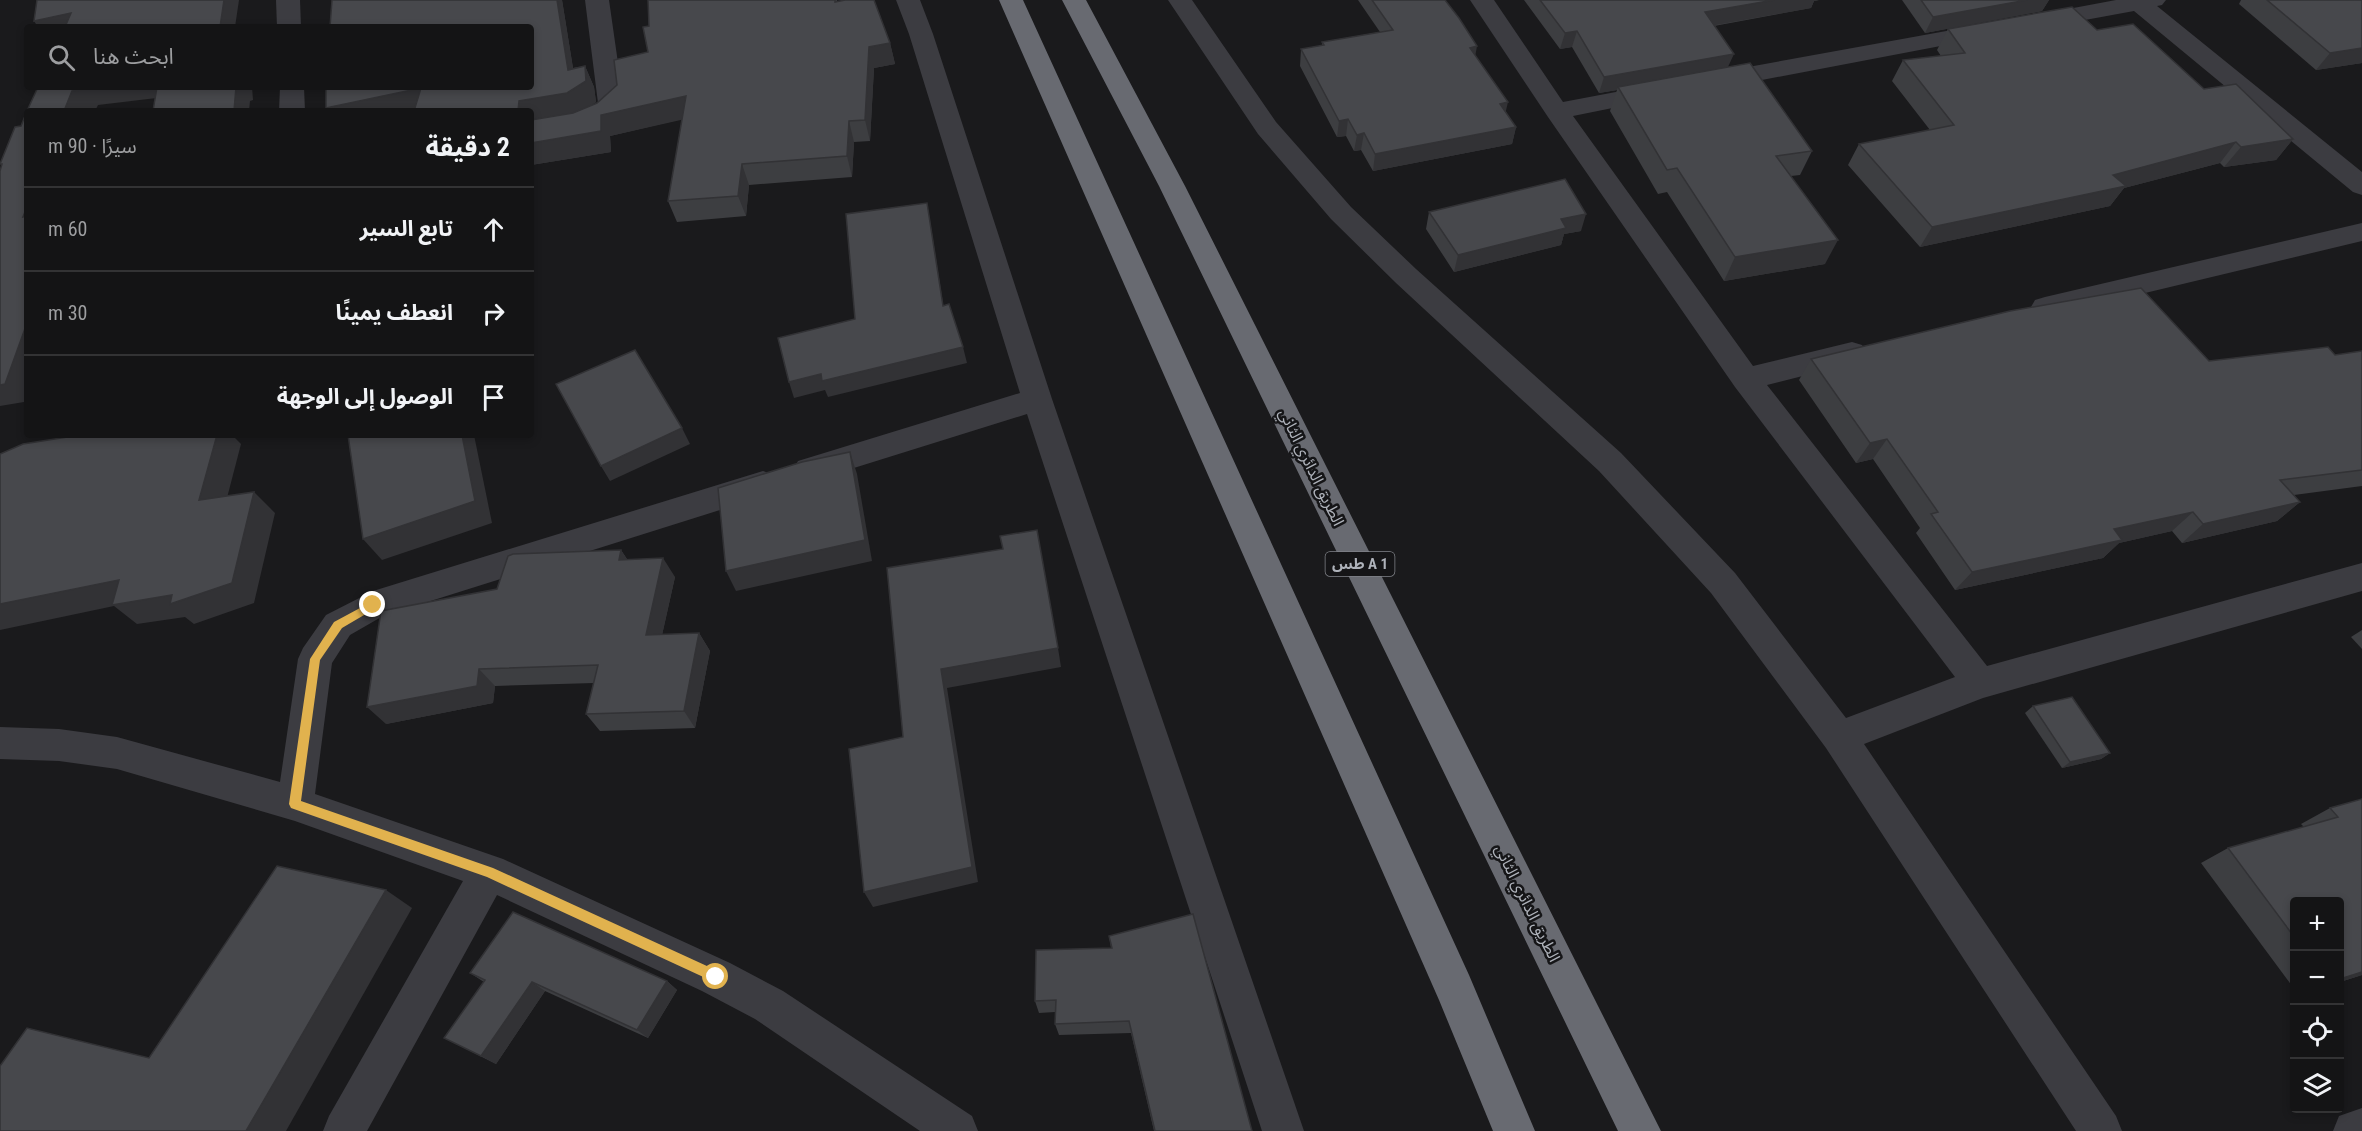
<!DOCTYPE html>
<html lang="ar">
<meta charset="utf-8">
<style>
:root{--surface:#141415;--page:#212122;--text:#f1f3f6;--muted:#9d9ea0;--line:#333334}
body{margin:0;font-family:"Roboto Condensed","Noto Sans Arabic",sans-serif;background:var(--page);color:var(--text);direction:rtl}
.controls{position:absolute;right:18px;bottom:18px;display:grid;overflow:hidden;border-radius:6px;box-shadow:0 3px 9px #0003}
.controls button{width:54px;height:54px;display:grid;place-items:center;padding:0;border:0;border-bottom:2px solid var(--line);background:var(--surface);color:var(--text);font:30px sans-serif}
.stop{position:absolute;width:18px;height:18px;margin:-14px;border:4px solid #e1b24e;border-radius:50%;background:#fff}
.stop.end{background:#e1b24e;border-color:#fff;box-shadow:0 2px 6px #0008}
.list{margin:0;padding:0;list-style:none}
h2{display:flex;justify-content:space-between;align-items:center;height:78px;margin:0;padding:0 24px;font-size:26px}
h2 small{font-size:20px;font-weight:400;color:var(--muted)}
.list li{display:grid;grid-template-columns:39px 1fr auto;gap:18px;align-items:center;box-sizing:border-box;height:84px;padding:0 24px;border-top:2px solid var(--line)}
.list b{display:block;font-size:22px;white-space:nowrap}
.list em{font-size:20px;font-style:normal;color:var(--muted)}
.icon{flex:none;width:33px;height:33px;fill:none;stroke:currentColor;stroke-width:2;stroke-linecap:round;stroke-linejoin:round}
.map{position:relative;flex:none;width:2362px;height:1131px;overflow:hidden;direction:ltr}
.search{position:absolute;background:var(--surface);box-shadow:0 3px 9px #0003;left:24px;top:24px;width:510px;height:66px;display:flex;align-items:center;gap:15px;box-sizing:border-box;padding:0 21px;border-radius:6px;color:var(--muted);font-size:22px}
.panel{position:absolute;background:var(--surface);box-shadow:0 3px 9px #0003;left:24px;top:108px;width:510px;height:330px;border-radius:6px;direction:rtl}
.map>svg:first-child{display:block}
</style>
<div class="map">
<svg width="2362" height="1131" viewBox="0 0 2362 1131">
<rect width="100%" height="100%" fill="#1a1a1c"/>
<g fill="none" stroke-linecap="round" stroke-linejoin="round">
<!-- minor -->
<g fill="#3c3c41" fill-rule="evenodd">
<path d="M276,0H300L301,27H277Z"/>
<path d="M585,0H609L624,105C604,135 563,135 531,140V124L577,116L598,103Z"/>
<path d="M896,0H920L933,34L1052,399L1304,1131H1262L1027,414L809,482L798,479L793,470L798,461L1020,393L909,34Z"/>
<path d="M1168,0H1192L1276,122L1351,207L1416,269L1621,453L1735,573L1846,718L1955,677L1735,387L1548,117L1470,0H1494L1563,102L1658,84L1667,87L1670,92L1667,97L1573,116L1753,366L1852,342L1862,345L1867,353L1862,361L1767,385L1987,666L2362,563V591L1983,698L1864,744L2116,1116L2122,1131H2076L1826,748L1711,593L1599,471L1396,283L1331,219L1258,134Z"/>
<path d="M2116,0H2166L2162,5L2157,6L2362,172V195L2353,192L2134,11L2036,29L2028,27L2024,22L2028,17L2036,15Z"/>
<path d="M1985,24L1993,26L1997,31L1993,36L1715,89L1706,86L1703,81L1706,76L1715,73Z"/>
<path d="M280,87H304L305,111H279Z"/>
<path d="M2362,223V241L2045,317L2035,314L2031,307L2035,300L2045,297Z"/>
<path d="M763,471L774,475L779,484L774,493L383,616L350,635L332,663L315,794L503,859L730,963L783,991L972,1116L978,1131H920L755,1019L702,991L497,895L367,1131H323L329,1116L463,881L295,821L117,769L59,761L0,759V727L59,729L117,737L280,782L298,659L303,648L326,615L373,591Z"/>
<path d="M2362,1108V1131H2333L2339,1116Z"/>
</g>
<!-- highway -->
<g fill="#686a71" fill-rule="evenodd">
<path d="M999,0H1023L1469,975L1535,1131H1493L1439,1000Z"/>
<path d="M1062,0H1086L1185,186L1661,1131H1618L1159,186Z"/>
</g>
</g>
<!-- wall -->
<g fill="#3d3e41">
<path d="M332,0H562L573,68L585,66L594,87L596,102L586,108L597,103L617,85L648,52L649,26L648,0H837V2L890,43L895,64L874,68L870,141L854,142L852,177L749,185L746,216L677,222L668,201L682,119L610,136L611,152L531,165V111H328L326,108Z"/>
<path d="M1358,0H1445L1506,112L1516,127L1512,144L1373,171L1361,150L1354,151L1346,136L1337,137L1300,66L1301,49L1322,46V42L1380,32Z"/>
<path d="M1524,0H1819L1814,1L1811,8L1714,26L1728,67L1812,151L1800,175L1791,176L1825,264L1724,281L1667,192L1658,194L1610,111L1617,90L1599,93L1572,47L1560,49Z"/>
<path d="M1902,0H2049L2042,11L1925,33Z"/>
<path d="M2241,0H2362V63L2316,70L2239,4Z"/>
<path d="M1948,29L2097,30L2204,89L2293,139L2276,160L2224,167L2220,163L2124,188L2110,206L1920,247L1848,165L1859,144L1930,130L1892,81L1903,60L1941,56L1937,50Z"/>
<path d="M1429,212L1581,231L1564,234L1561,245L1454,272L1426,229Z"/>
<path d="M2362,351V486L2294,495L2300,502L2277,521L2182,543L2172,531L2119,543L2103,558L1955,590L1916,533L1920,528L1873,459L1856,463L1799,380L1811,359L2209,361L2335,355Z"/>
<path d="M621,550L627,559L675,577L662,635L699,633L710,651L695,728L600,731L586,714L594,683L495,686L493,703L386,724Z"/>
<path d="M2362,630V649L2351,637Z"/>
<path d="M2033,706L2110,753L2101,759L2062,768L2025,713Z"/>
<path d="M2362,799V975L2340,982V902H2295V990L2201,863L2228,848L2304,827L2301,824L2330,808Z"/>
<path d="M1109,936L1252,1131H1154L1131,1033L1059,1035L1055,1024V1012L1039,1013L1035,1001L1111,948Z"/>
<path d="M470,973L667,981L677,990L648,1038L545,991L496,1064L444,1038L484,982Z"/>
</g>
<!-- shaded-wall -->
<g fill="#323235">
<path d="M224,0H239L235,27H220Z"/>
<path d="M557,0H562L576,87L585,66L594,87L596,102L576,114L531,122V111H518L519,101L568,70Z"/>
<path d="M1774,0H1819L1814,1L1811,8L1699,28L1705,12Z"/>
<path d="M2027,0H2049L2042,11L1925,33L1933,17Z"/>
<path d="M71,13L81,27H38L34,21Z"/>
<path d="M1577,31L1572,47L1560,49L1565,33Z"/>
<path d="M890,43L895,64L874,68L870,141L865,120L869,47Z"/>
<path d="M1477,46L1474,63L1470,48Z"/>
<path d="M2362,48V63L2316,70L2330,53Z"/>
<path d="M1734,54L1727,69L1618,87L1617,90L1599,93L1604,77Z"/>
<path d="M82,87H166L173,96L98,105L96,109L88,110L87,111H64L72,91Z"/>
<path d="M236,87H252L253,100L250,101L249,111H234Z"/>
<path d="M421,88L423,111H328L326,108Z"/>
<path d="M686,96L694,117L610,136L611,152L531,165V143L601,115Z"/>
<path d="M1508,102L1504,119L1500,104Z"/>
<path d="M1348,119L1346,136L1337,137L1339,121Z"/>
<path d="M849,121L854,142L852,177L847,156Z"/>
<path d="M1516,127L1512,144L1373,171L1375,154Z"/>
<path d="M1364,133L1361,150L1354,151L1357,135Z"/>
<path d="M2293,139L2276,160L2224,167L2241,147Z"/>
<path d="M2236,142L2220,163L2124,188L2110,206L1920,247L1932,227L2113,175Z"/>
<path d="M742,164L749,185L746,216L738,196Z"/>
<path d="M927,203L930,220L946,322L943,306Z"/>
<path d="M27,207V221L23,217Z"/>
<path d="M1586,214L1581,231L1564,234L1561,245L1454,272L1458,255L1561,219Z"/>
<path d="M1838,240L1825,264L1724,281L1735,257Z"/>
<path d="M27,323V395L24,402L0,406V385Z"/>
<path d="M963,347L967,363L828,397L825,390L794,398L789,382L821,374Z"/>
<path d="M682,428L690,444L610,481L601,466Z"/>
<path d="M217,435H232L241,444L221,521L199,500Z"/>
<path d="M462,435H474L492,523L382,560L363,539Z"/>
<path d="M1887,439L1873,459L1856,463L1870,443Z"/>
<path d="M850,452L857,474L872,561L736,591L726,571Z"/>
<path d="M254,492L275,513L254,603L194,624L185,617L137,624L114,606L0,630V604L119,580Z"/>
<path d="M2300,502L2277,521L2182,543L2203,524Z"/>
<path d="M2193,512L2172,531L2119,543L2103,558L1955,590L1972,572L2114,529Z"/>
<path d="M621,550L633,569L619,560Z"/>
<path d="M663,558L675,577L658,653L646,635Z"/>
<path d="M699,633L710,651L695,728L684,711Z"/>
<path d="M1058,648L1061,667L947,688L978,882L873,907L864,892L941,669Z"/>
<path d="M479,669L495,686L493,703L386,724L367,707Z"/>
<path d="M2110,753L2101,759L2062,768L2070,762Z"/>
<path d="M386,890L412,908L286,1131H246Z"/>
<path d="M2362,972V975L2340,982V979Z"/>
<path d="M667,981L677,990L648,1038L637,1030Z"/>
<path d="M532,982L545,991L496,1064L481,1056Z"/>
</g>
<!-- building -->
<g fill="#47484c" stroke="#323235" stroke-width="1.5">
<path d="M37,0H224L220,27H65L71,13L34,21Z"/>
<path d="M332,0H557L568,70L585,66L586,81L567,93L519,101L518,111H414L421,88L326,108V87H531V27H330Z"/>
<path d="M648,0H835V2L845,0H874L890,43L869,47L865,120L849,121L847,156L742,164L738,196L668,201L686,96L601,115V131L531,143V120L573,113L597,103L617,85L614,60L648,52L643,27L649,26Z"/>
<path d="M1372,0H1445L1459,18L1477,46L1470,48L1508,102L1500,104L1516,127L1375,154L1364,133L1357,135L1348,119L1339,121L1301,49L1324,45L1322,42L1393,30Z"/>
<path d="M1540,0H1774L1705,12L1734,54L1604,77L1577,31L1565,33Z"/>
<path d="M1921,0H2027L1933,17Z"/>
<path d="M2267,0H2362V48L2330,53Z"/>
<path d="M2072,7L2097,30L2133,24L2204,89L2236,84L2293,139L2241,147L2236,142L2113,175L2126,186L1932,227L1859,144L1954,125L1903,60L1965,53L1948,29Z"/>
<path d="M1750,63L1812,151L1776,156L1838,240L1735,257L1677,168L1667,170L1618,87Z"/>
<path d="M38,87H82L81,90L72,91L64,111H27Z"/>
<path d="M157,87H236L234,111H153Z"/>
<path d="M27,111V207L23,217L27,216V323L5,384L0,385V171L2,164H0L15,127L21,126Z"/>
<path d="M1565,179L1586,214L1561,219L1566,228L1458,255L1429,212Z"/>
<path d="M927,203L943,306L949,304L963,347L822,381L821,374L789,382L778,338L855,319L846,214Z"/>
<path d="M2141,288L2209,361L2328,347L2335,355L2362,351V470L2280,480L2300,502L2203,524L2193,512L2114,529L2122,540L1972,572L1931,514L1938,512L1887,439L1870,443L1811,359L2010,311Z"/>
<path d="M635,350L682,428L601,466L556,384Z"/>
<path d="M80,435H217L199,500L254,492L232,583L170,604L172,595L112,605L119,580L0,604V454L23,444Z"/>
<path d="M348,435H462L475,501L363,539Z"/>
<path d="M850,452L865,540L726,571L718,488L802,462Z"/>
<path d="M1037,530L1058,648L941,669L972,867L864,892L849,749L903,737L887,568L1003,549L1000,536Z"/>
<path d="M621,550L619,560L663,558L646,635L699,633L684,711L586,714L598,665L479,669L477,686L367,707L381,611L497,589L508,556L513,554Z"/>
<path d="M2072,697L2110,753L2070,762L2033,706Z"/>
<path d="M2362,799V972L2340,979V902H2295V938L2228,848L2338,817L2330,808Z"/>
<path d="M277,866L386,890L246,1131H0V1066L27,1028L149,1058Z"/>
<path d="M513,912L667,981L637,1030L532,982L481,1056L444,1038L485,980L470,973Z"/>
<path d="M1193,914L1252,1131H1155L1129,1021L1055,1024L1056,1000L1035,1001L1036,950L1112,948L1109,936Z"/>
</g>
<!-- route -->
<path fill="#e1b24e" d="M373,601L378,605L376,608L342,628L320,660L301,801L493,868L720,972V981H712L487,877L291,808L289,804L310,659L334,622Z"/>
<g text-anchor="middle" stroke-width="5" stroke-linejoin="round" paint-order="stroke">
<!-- shield labels -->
<rect fill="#151517" stroke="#808389" stroke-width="1.5" x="1325.5" y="552" width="69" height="24" rx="4.5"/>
<g font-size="15" font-weight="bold" fill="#aeb2ba">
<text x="1360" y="569">طس A 1</text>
</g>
<!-- street labels -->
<g font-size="16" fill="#aeb2ba" stroke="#151517">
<text transform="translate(1312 467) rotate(64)" y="6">الطريق الدائري الثاني</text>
<text transform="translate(1528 903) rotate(64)" y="6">الطريق الدائري الثاني</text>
</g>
</g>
</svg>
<div class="controls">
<button>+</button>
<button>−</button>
<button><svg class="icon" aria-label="locate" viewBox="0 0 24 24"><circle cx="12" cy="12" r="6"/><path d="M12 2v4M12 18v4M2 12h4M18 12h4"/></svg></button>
<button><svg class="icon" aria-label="layers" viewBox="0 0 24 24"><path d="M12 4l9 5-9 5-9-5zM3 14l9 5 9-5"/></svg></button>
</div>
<div class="stop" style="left:716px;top:977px"></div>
<div class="stop end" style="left:373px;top:605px"></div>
<div class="search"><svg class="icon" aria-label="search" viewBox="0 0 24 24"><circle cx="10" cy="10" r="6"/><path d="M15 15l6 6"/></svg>ابحث هنا</div>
<section class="panel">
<h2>2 دقيقة<small>سيرًا · 90 m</small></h2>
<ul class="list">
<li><svg class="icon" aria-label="ahead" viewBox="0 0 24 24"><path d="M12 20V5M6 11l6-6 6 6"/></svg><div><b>تابع السير</b></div><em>60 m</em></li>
<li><svg class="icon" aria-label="right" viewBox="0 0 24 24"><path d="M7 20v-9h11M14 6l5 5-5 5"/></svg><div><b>انعطف يمينًا</b></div><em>30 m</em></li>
<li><svg class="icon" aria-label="arrive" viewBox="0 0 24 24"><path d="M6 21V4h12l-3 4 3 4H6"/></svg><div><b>الوصول إلى الوجهة</b></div></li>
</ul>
</section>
</div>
